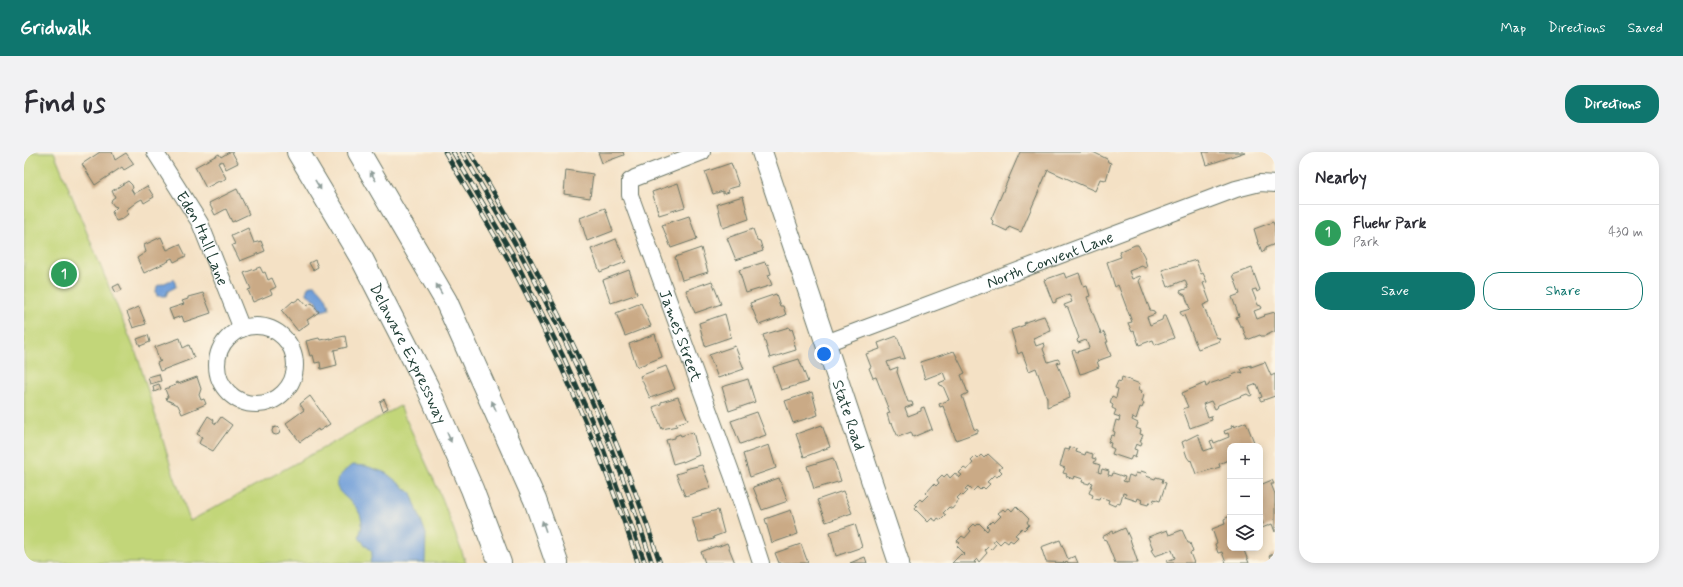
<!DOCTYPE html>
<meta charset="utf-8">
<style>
:root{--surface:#fff;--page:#f2f2f3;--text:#2b2b33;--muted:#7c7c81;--line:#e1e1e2;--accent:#0f766e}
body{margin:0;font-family:Mynerve,sans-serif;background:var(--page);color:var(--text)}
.controls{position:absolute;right:12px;bottom:12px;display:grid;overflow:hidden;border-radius:8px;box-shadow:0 2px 10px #0003}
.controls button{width:36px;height:36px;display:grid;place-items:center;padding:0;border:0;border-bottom:1px solid var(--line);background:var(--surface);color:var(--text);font:20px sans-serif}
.you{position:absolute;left:800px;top:202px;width:14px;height:14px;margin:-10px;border:3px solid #fff;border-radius:50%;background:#1a73e8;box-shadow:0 0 0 6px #1a73e833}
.badge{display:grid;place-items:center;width:26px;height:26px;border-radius:50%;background:var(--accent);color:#fff;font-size:13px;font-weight:700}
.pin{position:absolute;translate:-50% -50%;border:2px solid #fff;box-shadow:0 1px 4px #0006}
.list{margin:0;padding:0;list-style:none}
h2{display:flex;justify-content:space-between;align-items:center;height:52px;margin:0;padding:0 16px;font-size:17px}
h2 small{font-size:13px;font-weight:400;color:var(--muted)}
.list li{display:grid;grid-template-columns:26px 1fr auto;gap:12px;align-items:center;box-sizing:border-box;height:56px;padding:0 16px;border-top:1px solid var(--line)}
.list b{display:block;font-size:15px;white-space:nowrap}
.list p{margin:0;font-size:13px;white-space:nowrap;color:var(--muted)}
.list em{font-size:13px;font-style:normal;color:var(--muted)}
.actions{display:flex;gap:8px;padding:12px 16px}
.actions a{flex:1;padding:9px 0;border:1px solid var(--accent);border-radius:16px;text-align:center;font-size:14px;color:var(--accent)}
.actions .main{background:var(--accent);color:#fff}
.icon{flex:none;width:22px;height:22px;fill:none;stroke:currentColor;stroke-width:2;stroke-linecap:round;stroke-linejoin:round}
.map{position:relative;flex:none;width:1251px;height:411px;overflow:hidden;border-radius:16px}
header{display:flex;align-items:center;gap:24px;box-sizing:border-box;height:56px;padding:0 20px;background:var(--accent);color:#fff}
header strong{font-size:19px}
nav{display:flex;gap:22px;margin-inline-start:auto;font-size:14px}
.intro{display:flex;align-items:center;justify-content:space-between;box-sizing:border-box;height:96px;padding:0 24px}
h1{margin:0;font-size:28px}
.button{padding:10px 18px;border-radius:16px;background:var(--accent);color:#fff;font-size:14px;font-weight:700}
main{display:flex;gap:24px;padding:0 24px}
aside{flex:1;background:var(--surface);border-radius:16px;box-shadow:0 2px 10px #0003}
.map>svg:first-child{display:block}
</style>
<header>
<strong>Gridwalk</strong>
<nav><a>Map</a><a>Directions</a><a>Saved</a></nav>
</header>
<div class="intro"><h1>Find us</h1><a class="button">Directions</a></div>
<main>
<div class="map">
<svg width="1251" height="411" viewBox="0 0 1251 411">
<rect width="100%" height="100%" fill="#fcf5e5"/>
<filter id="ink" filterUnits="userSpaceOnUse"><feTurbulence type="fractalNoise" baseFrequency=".025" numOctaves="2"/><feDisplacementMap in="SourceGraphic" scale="8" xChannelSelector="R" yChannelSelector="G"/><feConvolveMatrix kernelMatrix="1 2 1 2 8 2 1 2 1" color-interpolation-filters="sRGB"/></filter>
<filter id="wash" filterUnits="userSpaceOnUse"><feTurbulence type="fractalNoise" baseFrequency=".012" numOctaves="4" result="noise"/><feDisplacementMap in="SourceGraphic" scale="16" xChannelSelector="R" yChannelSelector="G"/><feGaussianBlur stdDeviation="0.9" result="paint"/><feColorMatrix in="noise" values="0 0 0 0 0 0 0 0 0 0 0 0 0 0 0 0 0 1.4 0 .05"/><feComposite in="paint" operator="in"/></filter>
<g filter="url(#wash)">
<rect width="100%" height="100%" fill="#f4e1c5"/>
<!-- green -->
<path fill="#c2d679" stroke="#708a56" d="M0,0H30L114,206L147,315L166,369L376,254L418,346L442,411H0Z"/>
<!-- water -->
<g fill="#719fd9" stroke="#486e86">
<path d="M150,127L152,135L144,139L142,144H133L132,139L133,134Z"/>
<path d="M286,133H291C299,140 304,146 305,157L297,159L293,149L283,142V137Z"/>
<path d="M328,313L342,314L362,321L387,341L402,382L401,411H346L348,400L335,386C336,381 338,375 338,371C336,341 289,342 328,313Z"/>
</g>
<g id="blocks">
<!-- building -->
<g fill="#caaa86">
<path d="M76,0H88L91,8L102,1L110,12L100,18L98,15L71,33L58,12Z"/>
<path d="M205,0H208L214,11L202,17L198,9L194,11L202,26L197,30L195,29L182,36L171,15L195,2L197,5Z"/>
<path d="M574,0H599L600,3L578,11Z"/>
<path d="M996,0H1069L1083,7L1084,10L1087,11L1082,28L1076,27L1071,39L1024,18L997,80L985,75L983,79L968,72L969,69L967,67Z"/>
<path d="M1179,0H1221L1183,13Z"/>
<path d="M707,11L715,34L704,37L705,40L699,42V39L689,42L681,20Z"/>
<path d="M542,18L569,22L566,46L540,42Z"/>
<path d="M104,29L108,33L109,36L107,37L110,42L123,34L130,45L120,51L118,47L114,49L102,58L104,62L98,67L92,69L88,60L93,55L90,54L87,50L88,47L91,45L88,39Z"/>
<path d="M654,31L661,55L635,63L628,40Z"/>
<path d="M213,37L225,62L208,70L202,57L191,63L185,51Z"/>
<path d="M719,44L725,67L699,76L693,52Z"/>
<path d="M581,56L589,79L563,89L556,66Z"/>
<path d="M665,64L673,87L647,96L638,73Z"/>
<path d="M1249,70L1251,75V92L1241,96V99L1238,100L1235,92L1234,93L1233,90H1234L1230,77Z"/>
<path d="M224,76L230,91L237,89L241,99L216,109L208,93L211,92L207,84Z"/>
<path d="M729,77L733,88L736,89L739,99L712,108L703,86Z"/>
<path d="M137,85L143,98L156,92L162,104L150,110L148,106L144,108L145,109L120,121L113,106L122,100L120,93Z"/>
<path d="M592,87L602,110L576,120L567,97Z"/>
<path d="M1111,93H1114L1120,104L1123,115L1121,116L1118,114L1105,119L1108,127L1116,124L1117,126L1115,129L1126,158L1130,159L1131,162L1123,165L1126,173L1138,168L1139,164H1141L1150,186L1131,193L1129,188L1115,193L1110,179L1108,180L1104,171L1108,170L1094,133L1091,135L1083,110L1097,105L1095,100Z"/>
<path d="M677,96L684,120L658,128L651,105Z"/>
<path d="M291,108L294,115L289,118L285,111Z"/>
<path d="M1172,108L1177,122L1179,121L1183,130L1179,131L1186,150L1179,153L1192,185L1195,186L1196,189L1174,197L1160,163L1158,164L1156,160L1166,157L1161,143L1157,141L1156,139L1164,136L1161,128L1144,135L1138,118Z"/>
<path d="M741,110L742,113L744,112L747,122L744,123L748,133L722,141L715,118Z"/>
<path d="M236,115L239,121L241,120L244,128L248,126L252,135L246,138L248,142L229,150L224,138L227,137L220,121Z"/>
<path d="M1228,116L1236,138L1233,140L1232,137L1228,138L1234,153L1237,154L1238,156L1230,159L1233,167L1241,164L1240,163L1251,160V179L1241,184H1237L1236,183L1223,188L1218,174H1216L1212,165L1215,164L1208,145L1216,142L1209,123Z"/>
<path d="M605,118L613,142L587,151L579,128Z"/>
<path d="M1040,121L1042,126L1055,121L1060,135L1063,134L1066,144L1063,145L1077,182L1080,180L1084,190H1082L1087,204L1073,209L1075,215L1060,221L1056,222L1048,199L1050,198L1053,200L1065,196L1062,188L1054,191L1053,188L1055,186L1044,156L1041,155L1040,153L1048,150L1045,142L1032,147V150L1029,151L1020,128Z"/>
<path d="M688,129L697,152L671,161L662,138Z"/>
<path d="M95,132L98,138L92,141L89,135Z"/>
<path d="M179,141L187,161L160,170L158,164L149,167L145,157L160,152L158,149L164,147V145Z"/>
<path d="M752,142L756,154H759L762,163L735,173L726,151Z"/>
<path d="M276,146L283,154L288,151L295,160L283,168L285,171L274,179L258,159L269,149L270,150Z"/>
<path d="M617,151L627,174L601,184L592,161Z"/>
<path d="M115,155L122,172L109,176L103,160Z"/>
<path d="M701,162L707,185L681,194L675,171Z"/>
<path d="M1020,164L1027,179L1009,186L1012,194L1020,191L1021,194L1019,197L1024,210L1034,207L1036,210L1033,211L1046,242H1045L1046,246L1023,255V246L1012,216L1005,219L998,200L994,202L987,178L1001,173L1000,171L1004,169Z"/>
<path d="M765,175L766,178L768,177L771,186L769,187L772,198L746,206L739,183Z"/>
<path d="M631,182L638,205L613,215L605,192Z"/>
<path d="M124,183L126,190L116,194L113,187Z"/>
<path d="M321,184L323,195L310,198L313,213L297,217L296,210L291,211L289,203L286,204L282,189L295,186L296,188L306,186V187Z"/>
<path d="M873,184L881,206L879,207L876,206L863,210L866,218L874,215L873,220L884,250H888L889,253L881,256L884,264L897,259V256L900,255L908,277L889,285L887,280L874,285L868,271L866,272L863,262L866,261L852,225L849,226L845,216L847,215L842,202L856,197L854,191Z"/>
<path d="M156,186L159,196L165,193L170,206L136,219L133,211L137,209H135L131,195Z"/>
<path d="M711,194L720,217L694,226L685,203Z"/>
<path d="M930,199L941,221L937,223L944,241L938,244L950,277L954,278V280L932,288L919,254L916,255L915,252L925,248L919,234L916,233L915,231L922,228L919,220L901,227L896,210Z"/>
<path d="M775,207L784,230L757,238L749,215Z"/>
<path d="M1241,210L1247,224L1251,222V244L1237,249L1235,246L1238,245L1233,232L1225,235L1228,243L1226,244L1223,242L1194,253L1193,256L1191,257L1187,249L1179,252L1184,265L1187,264L1188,268L1166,276L1159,257L1164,255L1158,241L1181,231L1182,235L1185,233V232L1209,224L1208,223L1216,220L1219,221L1217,217L1227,213V215Z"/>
<path d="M642,214L651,237L626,246L616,224Z"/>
<path d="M135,222L137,229L126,232L124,225Z"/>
<path d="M173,225L177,237L175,243L177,248L180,247L182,252L158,262L154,253L143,248L142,245H144L141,237L152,233L151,231L153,230L154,232Z"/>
<path d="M1098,225L1116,232L1114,237L1118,239L1117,242L1120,243L1118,250L1120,251L1118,256L1116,255L1112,267L1109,265L1108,268L1114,271L1112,276L1117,278L1116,282L1119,283L1116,290H1118L1117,294L1112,292L1110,297L1113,298L1111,306L1108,304L1106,308L1088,302L1090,297L1086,295L1087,291L1084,290L1087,283L1090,284L1091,280L1089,279L1092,268L1095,269L1096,265L1090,263L1092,258L1088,256L1089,253L1086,251L1088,244L1092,246L1094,237L1091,236L1094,229L1097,230Z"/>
<path d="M724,227L731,250L705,259L698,235Z"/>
<path d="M135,232L137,237L130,240L129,234Z"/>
<path d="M788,240L794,263L769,271L761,249Z"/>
<path d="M286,244L306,272L295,279L294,277L276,290L262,271L280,258L276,252Z"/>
<path d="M654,245L664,268L652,272L653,274L638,277L629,255L637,252V250Z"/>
<path d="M360,247L364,256L359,259L356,250Z"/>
<path d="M733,260L742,283L716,292L707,269Z"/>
<path d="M184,264L190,268L189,270L192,272L197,265L208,273L189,299L176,292L175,291L178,285L173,282Z"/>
<path d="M1222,270L1230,290L1218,294H1206V307L1195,312L1196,315L1172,322L1167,308L1166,309L1163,305L1158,290L1174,282L1180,299L1189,296L1186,289L1189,288L1190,291L1205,285L1204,281L1201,282L1200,279L1208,276L1207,274L1210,273V275Z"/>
<path d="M798,273L806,295L780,305L772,282Z"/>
<circle cx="252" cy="279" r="4"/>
<path d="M669,280L675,303L659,310V309L649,312L642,288L651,286V284L656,282L657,284Z"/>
<path d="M745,293L752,316L726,325L719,302Z"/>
<path d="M1046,295L1053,297L1052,300L1061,303L1062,300L1069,302L1068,306L1072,307L1070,311L1076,313L1074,320L1077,321L1078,317L1085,319L1084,323L1088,324L1089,321L1101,325L1099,329L1103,330L1105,323L1110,325L1112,321L1116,322L1117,319L1123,321L1122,324L1131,327L1132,325L1139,327L1138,330L1142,331L1136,349L1130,347L1129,351L1125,350L1124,353L1117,351L1118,348L1114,346L1113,349L1101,345L1102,342L1099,341L1096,352L1092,351L1091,354L1084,351L1085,348L1076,345L1075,348L1068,346L1069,343L1065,341L1069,331L1066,330L1065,332L1058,330L1059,327L1050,324L1049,327L1042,324L1043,322L1039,321L1041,316L1036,314L1041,297L1045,298Z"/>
<path d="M964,302L978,315L975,317L978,320L973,325L970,323L963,330L966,332L961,337L959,335L956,338L953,335L949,339L944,334L941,337L944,339L939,344L937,342L933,346L935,348L928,357L925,355L919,361L922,363L917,368L914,366L912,369L908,366L904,370L891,357L893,354L891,352L896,347L898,349L904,343L902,341L910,332L912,334L915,331L913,328L918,323L920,325L923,322L926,326L931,321L935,326L938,323L935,321L940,316L943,318L949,311L947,309L952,304L954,306L957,303L960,306Z"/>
<path d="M809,306L817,329L790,337L783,314Z"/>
<path d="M678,313L687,336L661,344L652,322L662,319L661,317Z"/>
<path d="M755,326L764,349L738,358L729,335Z"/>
<path d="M1248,328L1250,332H1247L1251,342V380L1248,372L1238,376L1237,373L1239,372L1236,363V333Z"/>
<path d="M819,339L828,361L802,370L793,348Z"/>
<path d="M992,354L1005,367L1003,370L1005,373L1000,378L998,376L991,383L994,385L989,390L986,388L984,391L980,388L976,392L971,387L969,390L972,392L967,398L964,395L961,398L963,401L955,410L953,407L950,410L952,411H928L937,402L939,404L941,402L933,394L936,391L933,389L938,384L941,386L947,379L945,377L950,372L952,374L955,371L963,379L965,376L963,374L968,369L970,371L977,364L974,361L979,357L981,359L985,356L988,359Z"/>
<path d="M694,358L700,381L689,385L690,387L675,390L668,366L678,363L677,362Z"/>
<path d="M767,358L774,382L748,391L741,367Z"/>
<path d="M1206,364V396H1219L1225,411H1202L1198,400L1194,401L1191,392L1193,391L1188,377L1201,372L1200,367Z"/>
<path d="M831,372L838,395L812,404L806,380Z"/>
<path d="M1101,376L1106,387L1114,411H1091L1082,388L1079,387L1078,385L1089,379L1090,381Z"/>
<path d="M1143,378L1145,383L1158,378L1164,391H1166L1169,400L1166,401L1170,411H1143V409L1151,406L1148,398L1131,404L1127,398L1129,397L1124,385Z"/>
<path d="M1036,388L1044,407L1051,404L1054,411L1022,410L1017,395Z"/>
<path d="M703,391L711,411H681L677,400L692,394L693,395Z"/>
<path d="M777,392L784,411H755L751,401Z"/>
<path d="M1251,401V411H1249L1245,404Z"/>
<path d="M841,405L843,411H826Z"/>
</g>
</g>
</g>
<g filter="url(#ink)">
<use href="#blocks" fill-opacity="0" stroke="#6a7667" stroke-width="1"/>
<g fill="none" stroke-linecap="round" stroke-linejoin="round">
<!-- minor casing -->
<g stroke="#6a7667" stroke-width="18">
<g id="minor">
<path id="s1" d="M131,0L176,71L218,177"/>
<path id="s2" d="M678,0L611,26L606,29V43L709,325L737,411"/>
<circle cx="232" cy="213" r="39"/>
<path id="s3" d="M802,191L1212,37L1236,31L1251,32"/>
</g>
</g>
<!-- major casing -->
<g stroke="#6a7667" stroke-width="22">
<g id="major">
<path id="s4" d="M738,0L875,411"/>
</g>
</g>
<!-- highway casing -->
<g stroke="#6a7667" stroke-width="24">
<g id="highway">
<path id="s5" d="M274,0L339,109L403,234L448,337L476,411"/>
<path d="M335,0L422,149L511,348L533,411"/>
</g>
</g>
<!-- minor -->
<use href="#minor" stroke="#fff" stroke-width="16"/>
<!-- major -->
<use href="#major" stroke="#fff" stroke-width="20"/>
<!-- highway -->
<use href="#highway" stroke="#fff" stroke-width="22"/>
<!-- rail casing -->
<g stroke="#1f3d34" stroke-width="4.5">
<g id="rail">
<path d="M421,0C442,36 464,71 484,107C535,204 580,306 614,411"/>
<path d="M429,0L489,103L540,206L575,285L621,411"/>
<path d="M438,0C457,33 477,66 495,99C549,198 594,304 628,411"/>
<path d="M446,0C524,130 589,267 636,411"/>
</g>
</g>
<!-- rail -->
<use href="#rail" stroke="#fcf5e5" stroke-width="3" stroke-dasharray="9" stroke-linecap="butt"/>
</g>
<!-- one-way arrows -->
<defs><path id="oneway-solid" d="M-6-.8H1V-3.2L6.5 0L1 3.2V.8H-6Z"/></defs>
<g fill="#8f9e9a">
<use href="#oneway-solid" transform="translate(349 24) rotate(-120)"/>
<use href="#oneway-solid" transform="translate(294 33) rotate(59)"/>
<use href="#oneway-solid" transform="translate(415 137) rotate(-120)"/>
<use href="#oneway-solid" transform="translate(470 254) rotate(-114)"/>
<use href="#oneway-solid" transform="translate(425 285) rotate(67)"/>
<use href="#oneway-solid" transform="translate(520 374) rotate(-109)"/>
</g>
</g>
<g text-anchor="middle" stroke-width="4" stroke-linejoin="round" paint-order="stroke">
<!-- street labels -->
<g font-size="16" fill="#1f3d34" stroke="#fcf5e5">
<text dy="6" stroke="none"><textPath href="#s1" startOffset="99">Eden Hall Lane</textPath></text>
<text dy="6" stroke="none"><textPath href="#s3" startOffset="239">North Convent Lane</textPath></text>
<text dy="6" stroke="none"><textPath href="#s2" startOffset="241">James Street</textPath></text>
<text dy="6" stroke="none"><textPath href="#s5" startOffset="230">Delaware Expressway</textPath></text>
<text dy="6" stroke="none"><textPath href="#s4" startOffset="277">State Road</textPath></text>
</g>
</g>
</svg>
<div class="controls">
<button>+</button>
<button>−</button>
<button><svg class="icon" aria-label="layers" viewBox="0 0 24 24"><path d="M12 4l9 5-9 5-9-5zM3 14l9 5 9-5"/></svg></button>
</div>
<div class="you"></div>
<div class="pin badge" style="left:40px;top:122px;background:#2e9e5b">1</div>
</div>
<aside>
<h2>Nearby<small></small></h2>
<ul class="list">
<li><span class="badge" style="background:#2e9e5b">1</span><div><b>Fluehr Park</b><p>Park</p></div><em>430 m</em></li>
</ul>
<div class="actions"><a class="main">Save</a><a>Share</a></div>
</aside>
</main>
